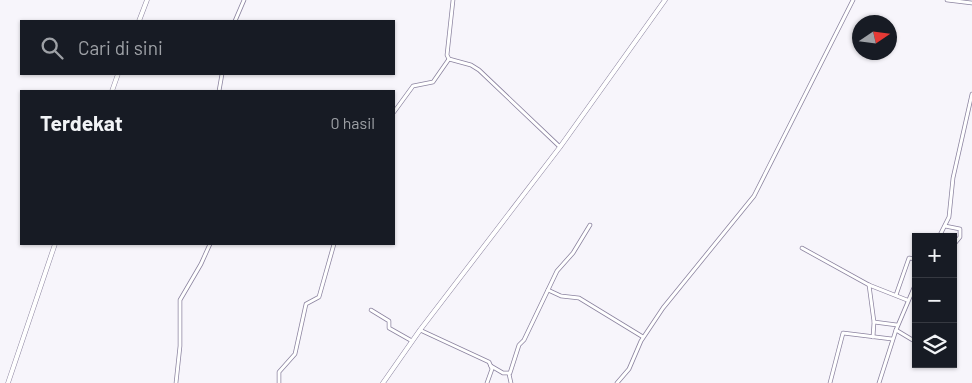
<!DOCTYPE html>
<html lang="id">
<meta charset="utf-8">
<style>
:root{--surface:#171b24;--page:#20242c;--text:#f1f3f6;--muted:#9ea1a6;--line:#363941}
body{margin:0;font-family:Barlow,sans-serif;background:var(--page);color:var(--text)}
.controls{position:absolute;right:15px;bottom:15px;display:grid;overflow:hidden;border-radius:0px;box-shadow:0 1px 4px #0004}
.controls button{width:45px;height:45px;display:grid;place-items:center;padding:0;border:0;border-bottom:1px solid var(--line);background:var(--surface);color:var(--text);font:25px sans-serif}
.compass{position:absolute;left:852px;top:15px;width:45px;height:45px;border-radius:50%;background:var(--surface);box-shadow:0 1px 4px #0004;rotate:77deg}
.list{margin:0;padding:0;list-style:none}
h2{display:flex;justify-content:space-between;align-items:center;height:65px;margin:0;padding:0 20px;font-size:21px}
h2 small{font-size:16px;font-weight:400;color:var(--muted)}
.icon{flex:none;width:28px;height:28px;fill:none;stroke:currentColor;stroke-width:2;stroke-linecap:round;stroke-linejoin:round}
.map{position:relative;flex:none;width:972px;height:383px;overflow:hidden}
.search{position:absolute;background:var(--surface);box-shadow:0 1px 4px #0004;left:20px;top:20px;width:375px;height:55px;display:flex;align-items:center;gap:12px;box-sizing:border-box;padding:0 18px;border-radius:0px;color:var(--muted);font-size:19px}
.panel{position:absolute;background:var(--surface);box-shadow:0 1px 4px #0004;left:20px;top:90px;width:375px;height:155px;border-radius:0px}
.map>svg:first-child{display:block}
</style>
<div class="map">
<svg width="972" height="383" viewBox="0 0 972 383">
<rect width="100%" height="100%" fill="#f7f5fb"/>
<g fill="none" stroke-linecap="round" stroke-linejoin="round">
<!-- minor casing -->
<g stroke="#8b839f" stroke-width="4.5">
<g id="minor">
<path d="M453,0L447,55L449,59L471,65L479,70L560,147"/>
<path d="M947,0L972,3"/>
<path d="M235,21L244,0"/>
<path d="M219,91L222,74"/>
<path d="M394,112L413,86L433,82L449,59"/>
<path d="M945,226L960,229V237L955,243L953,253"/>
<path d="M939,237L949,217L953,178L972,94"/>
<path d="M802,248L869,285L907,300"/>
<path d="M869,285L874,322L873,337"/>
<path d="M548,290L561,296L579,298L643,337"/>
<path d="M896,295L909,258L916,259"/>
<path d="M371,310L389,321V328L412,341"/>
<path d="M874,322L897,325"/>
<path d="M420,330L489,362L492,369L487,383"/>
<path d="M896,330L916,342"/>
<path d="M491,366L503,373H510L519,345L524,340L557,271L573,253L590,225"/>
<path d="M509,374L511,383"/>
<path d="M176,383L180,346V300L201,264L210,244"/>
<path d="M279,383V372L295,354L306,304L319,297L334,244"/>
<path d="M617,383L629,369L641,341L663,308L754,196L853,0"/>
<path d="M830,383L843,333L892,339"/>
<path d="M879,383L896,330L916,283"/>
</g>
</g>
<!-- tertiary casing -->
<g stroke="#8b839f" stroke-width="5">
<g id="tertiary">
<path d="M139,21L147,0"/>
<path d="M112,91L118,74"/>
<path d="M8,383L55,244"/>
<path d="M383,383L420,330L560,147L665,0"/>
</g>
</g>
<!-- minor -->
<use href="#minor" stroke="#fff" stroke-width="3"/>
<!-- tertiary -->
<use href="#tertiary" stroke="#fff" stroke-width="4"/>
</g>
</svg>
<div class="controls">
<button>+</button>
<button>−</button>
<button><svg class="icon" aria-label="layers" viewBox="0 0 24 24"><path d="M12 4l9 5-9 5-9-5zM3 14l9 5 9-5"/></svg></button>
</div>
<svg class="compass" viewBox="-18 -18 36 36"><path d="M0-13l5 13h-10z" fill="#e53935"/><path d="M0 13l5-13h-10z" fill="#9ea1a6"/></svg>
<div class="search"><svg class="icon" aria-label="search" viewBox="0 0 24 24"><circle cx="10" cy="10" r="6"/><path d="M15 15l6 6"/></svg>Cari di sini</div>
<section class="panel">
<h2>Terdekat<small>0 hasil</small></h2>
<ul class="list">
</ul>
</section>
</div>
